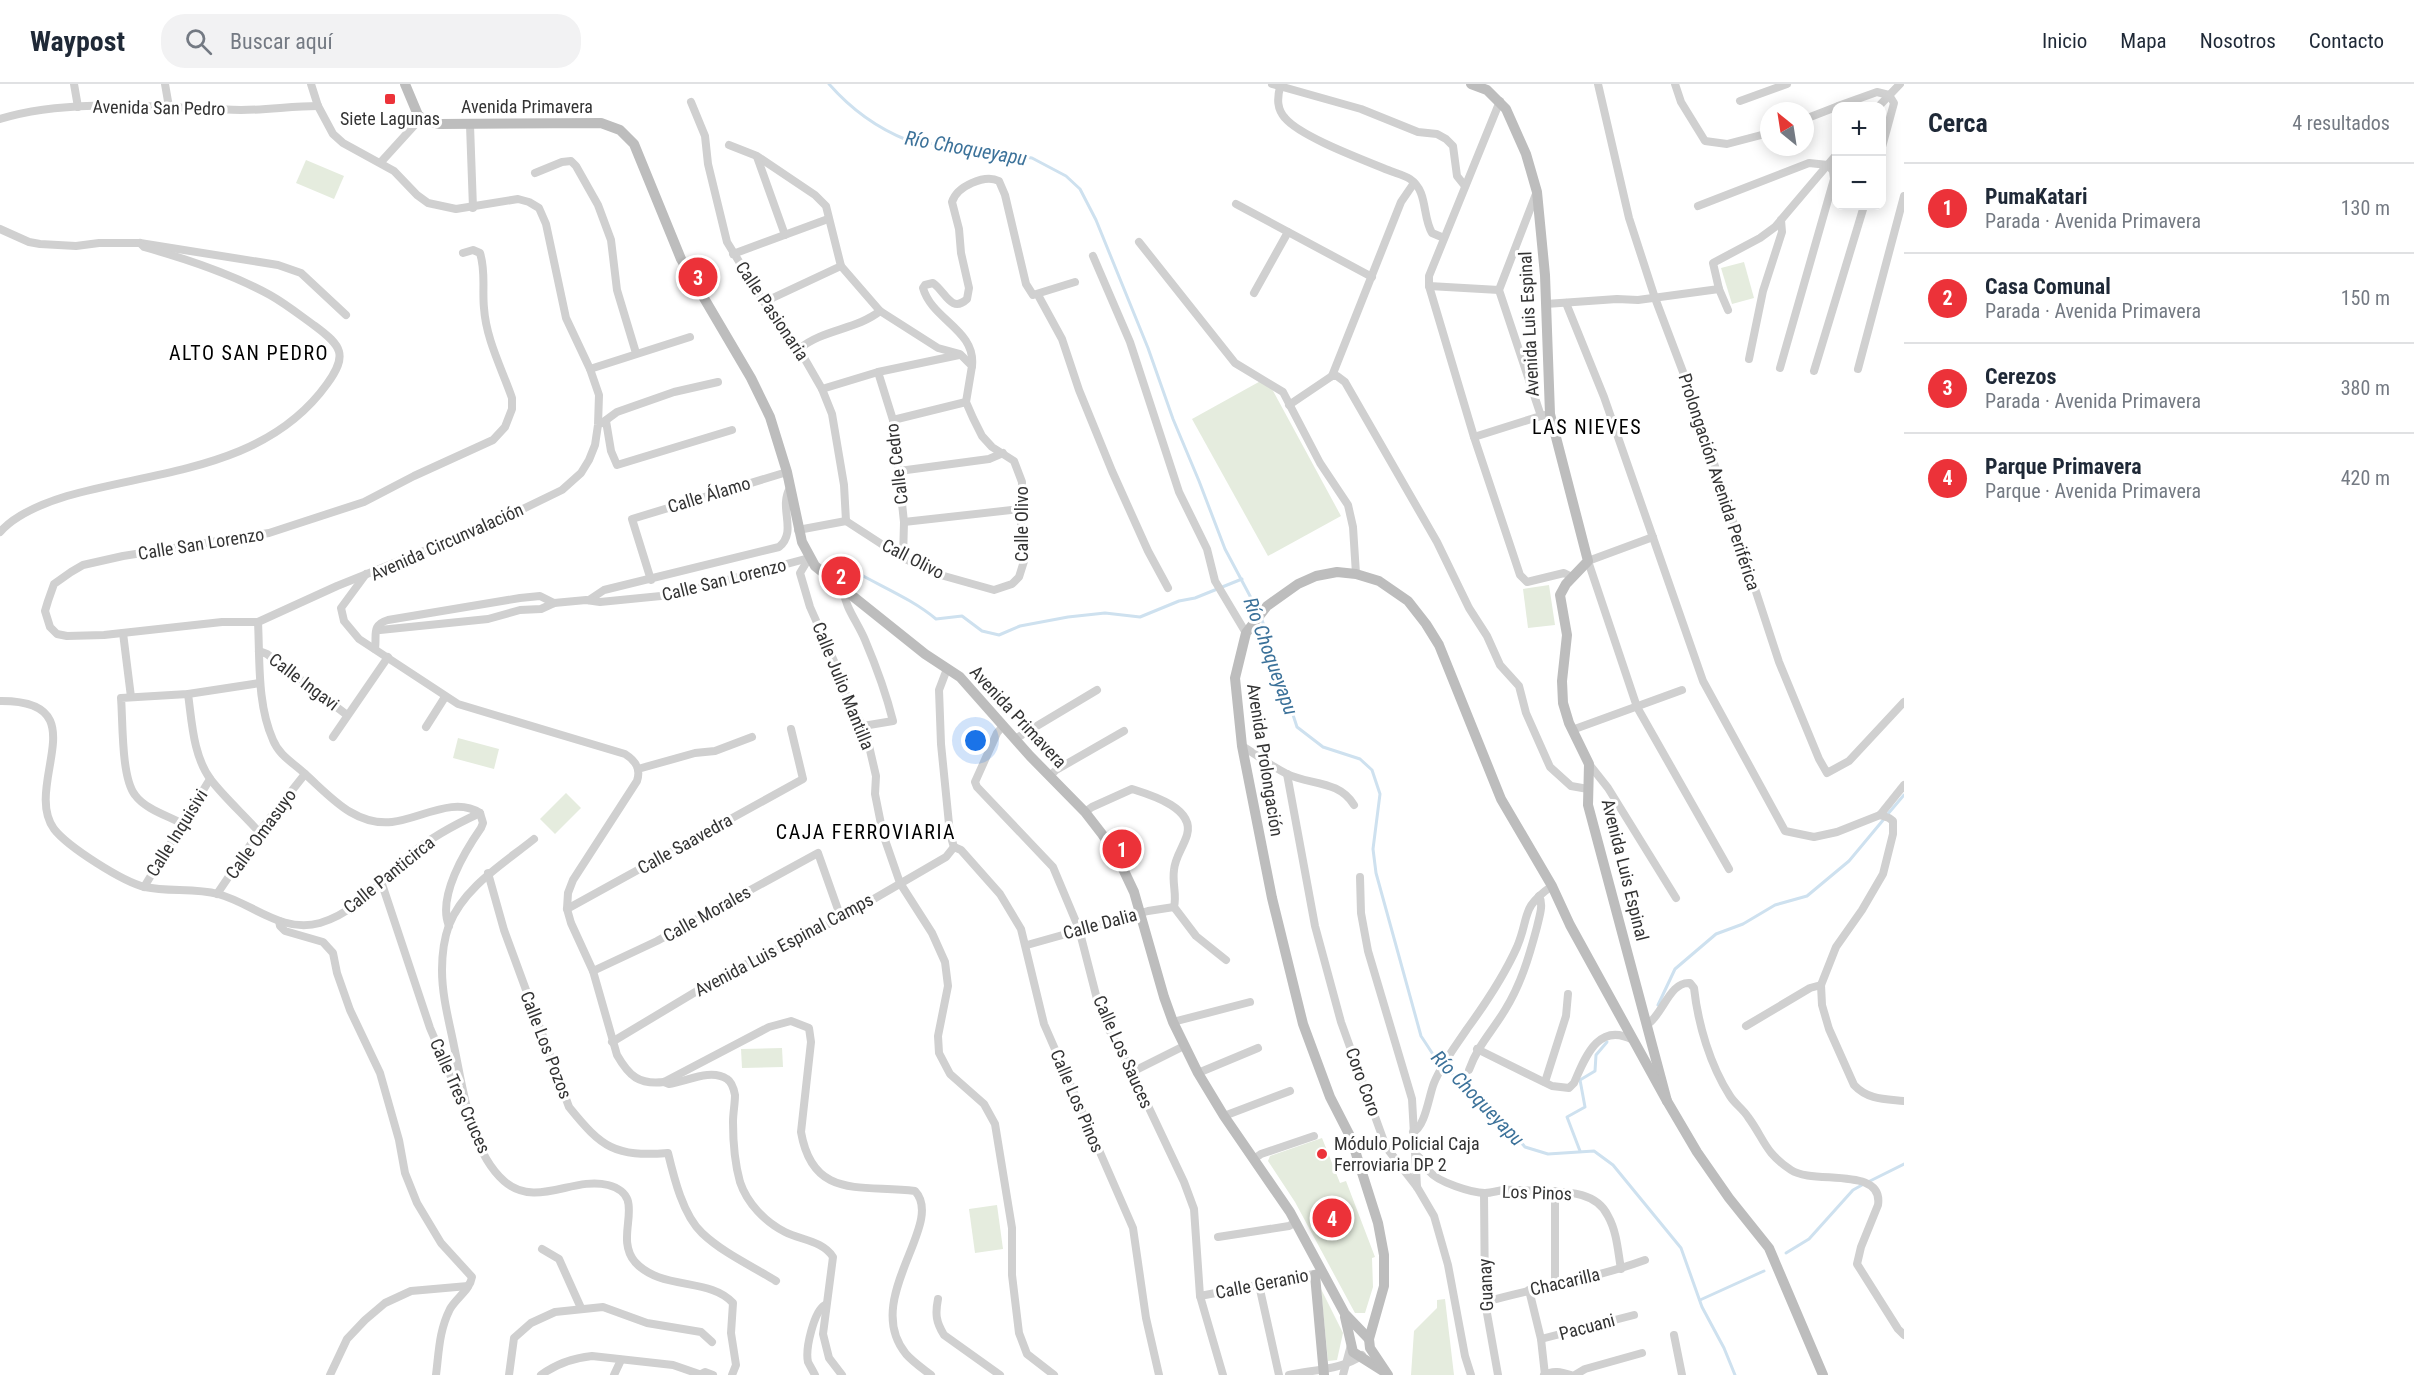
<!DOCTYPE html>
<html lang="es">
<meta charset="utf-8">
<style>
:root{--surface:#fff;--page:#f2f2f3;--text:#1f2937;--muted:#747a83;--line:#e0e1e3;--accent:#ec3239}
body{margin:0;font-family:"Roboto Condensed",sans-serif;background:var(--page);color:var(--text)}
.controls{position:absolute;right:18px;top:18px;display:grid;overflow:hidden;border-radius:12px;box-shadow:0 3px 15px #0003}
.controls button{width:54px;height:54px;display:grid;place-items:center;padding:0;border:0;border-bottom:2px solid var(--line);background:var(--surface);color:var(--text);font:30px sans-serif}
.compass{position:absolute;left:1760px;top:18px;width:54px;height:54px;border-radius:50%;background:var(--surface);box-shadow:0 3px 15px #0003;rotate:330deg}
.you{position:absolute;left:976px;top:657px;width:21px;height:21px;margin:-15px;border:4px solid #fff;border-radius:50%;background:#1a73e8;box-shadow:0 0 0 9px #1a73e833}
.badge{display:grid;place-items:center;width:39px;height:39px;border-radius:50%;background:var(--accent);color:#fff;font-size:20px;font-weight:700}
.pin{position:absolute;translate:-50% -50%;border:3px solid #fff;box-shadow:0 2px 6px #0006}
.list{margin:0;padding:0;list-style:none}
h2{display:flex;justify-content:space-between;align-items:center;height:78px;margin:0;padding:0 24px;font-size:26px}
h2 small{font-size:20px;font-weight:400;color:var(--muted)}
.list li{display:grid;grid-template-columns:39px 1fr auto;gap:18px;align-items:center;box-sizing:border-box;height:90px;padding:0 24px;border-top:2px solid var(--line)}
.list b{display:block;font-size:22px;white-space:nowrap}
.list p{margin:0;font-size:20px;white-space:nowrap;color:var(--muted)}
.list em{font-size:20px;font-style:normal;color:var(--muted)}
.icon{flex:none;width:33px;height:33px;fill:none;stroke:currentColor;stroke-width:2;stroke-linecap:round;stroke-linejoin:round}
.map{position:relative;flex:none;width:1904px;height:1291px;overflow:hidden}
header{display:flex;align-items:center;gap:36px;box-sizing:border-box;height:84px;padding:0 30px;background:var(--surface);border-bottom:2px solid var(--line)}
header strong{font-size:28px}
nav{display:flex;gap:33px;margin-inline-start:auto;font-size:21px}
.search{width:420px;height:54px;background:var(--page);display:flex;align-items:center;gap:15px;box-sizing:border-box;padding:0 21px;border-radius:24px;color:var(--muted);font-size:22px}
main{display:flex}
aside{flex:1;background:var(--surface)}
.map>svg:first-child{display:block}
</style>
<header>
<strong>Waypost</strong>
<div class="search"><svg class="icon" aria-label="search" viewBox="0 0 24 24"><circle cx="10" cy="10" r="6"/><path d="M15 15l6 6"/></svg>Buscar aquí</div>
<nav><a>Inicio</a><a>Mapa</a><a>Nosotros</a><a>Contacto</a></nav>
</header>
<main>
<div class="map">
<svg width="1904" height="1291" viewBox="0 0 1904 1291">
<rect width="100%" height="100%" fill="#fff"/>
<!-- green -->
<g fill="#e5ecde">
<path d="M306,76L344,92L334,115L296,99Z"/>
<path d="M1744,178L1754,214L1732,220L1721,184Z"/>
<path d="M1266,294L1341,432L1268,472L1192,335Z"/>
<path d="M1549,501L1555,541L1528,544L1523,505Z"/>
<path d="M458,654L499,665L494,685L453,674Z"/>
<path d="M566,709L581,724L555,750L540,735Z"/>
<path d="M782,964L783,983L742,984L741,965Z"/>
<path d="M1322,1054L1340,1099L1346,1097L1375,1173L1372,1174L1373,1203L1365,1229H1355L1295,1118L1268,1077L1270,1072Z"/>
<path d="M997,1121L1003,1165L975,1169L969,1125Z"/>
<path d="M1321,1205L1343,1249L1337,1276L1328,1277Z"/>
<path d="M1445,1215L1454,1291H1411L1414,1247L1437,1224V1216Z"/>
</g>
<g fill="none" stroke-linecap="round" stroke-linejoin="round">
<!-- stream -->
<g stroke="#cee1ef" stroke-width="3">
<path d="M829,0C850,24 877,44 907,56L1032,74L1066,92L1080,105L1096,136L1148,264L1173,335L1199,397L1225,465L1258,527"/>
<path d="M856,488C882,503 912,515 936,535L962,532L982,547L999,551L1020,542L1068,533L1105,529L1140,533L1179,517L1195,514L1242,495"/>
<path d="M1262,536L1297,643L1323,663L1360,675L1372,686L1380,710L1373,765L1376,789L1421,952L1438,978L1486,1018L1525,1063L1548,1070L1594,1067L1613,1081L1681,1164L1702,1223L1724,1264L1735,1291"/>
<path d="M1887,731L1904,711"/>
<path d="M1658,921L1675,885L1716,850L1743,840L1775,821L1807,812L1849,777L1884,735"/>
<path d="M1580,1067L1567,1033L1585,1023L1580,996L1595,987L1596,971L1607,958"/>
<path d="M1868,1098L1904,1080"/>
<path d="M1786,1169L1809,1155L1853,1106L1862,1101"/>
<path d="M1700,1216L1764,1187"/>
</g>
<!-- street -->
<g stroke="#d0d0d0" stroke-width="8">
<path d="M74,0L78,23"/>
<path d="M165,0L169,23"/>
<path d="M311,0L318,22L333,50L343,59L394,87L417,111L428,119L456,125L518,115L529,118L539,124L546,140L566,234L590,285L599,311L598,341L595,361L589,376L581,389L562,406L496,438L337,502L258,538H222L104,551L67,552L57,550L50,543L45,527L48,517L54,500L71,488L83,481L123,472L269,449L364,418L414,392L493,356L505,343L512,325V314C502,285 486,255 484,224C482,205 486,188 480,169L473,166L463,169"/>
<path d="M1272,0L1361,25L1418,48L1437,50L1446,55L1453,62L1457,92L1465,102"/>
<path d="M1598,0L1629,134L1655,214L1691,309L1779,578L1819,675L1827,689L1849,677L1904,618"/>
<path d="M1675,0L1681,18L1705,57L1727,60L1769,49"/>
<path d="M1280,3C1277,15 1277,25 1285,34C1301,53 1364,76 1388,86C1395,89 1404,91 1410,95C1428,107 1422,132 1432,149L1444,154"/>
<path d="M1500,17L1429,192V202L1474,353L1520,491L1527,498L1564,489L1572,493"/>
<path d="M1740,17L1787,0"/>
<path d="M691,18L705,52L708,80L727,158L764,218L799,265L822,305L832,330L844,401L846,437"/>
<path d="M1838,22L1877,8L1889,11L1894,19L1882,63"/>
<path d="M1879,22L1900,0"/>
<path d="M0,35C71,13 166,24 241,26C267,26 293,22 318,22"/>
<path d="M1805,35L1836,23"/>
<path d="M470,41L473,124"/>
<path d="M729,61L757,72L815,111L826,122L841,182L880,227L938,264L960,270L972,282L966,318L973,334L982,352L992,363L1014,377L1022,398L1021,442L1025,474L1019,493L1012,500L994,506L937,490L903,474L846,437"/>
<path d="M757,73L785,151"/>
<path d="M381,78L421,34"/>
<path d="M535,89L562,78L571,77L576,82L598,121L611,156L617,206L636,269"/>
<path d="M1536,110L1499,206L1541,332"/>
<path d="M1236,120L1372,193"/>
<path d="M1698,122L1809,79L1828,81L1833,87L1834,95L1780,284"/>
<path d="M0,145L29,158L40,160L76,162L99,159H140L278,181L301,189L346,231"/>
<path d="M1139,158L1235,279L1283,308L1320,379L1348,421L1353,443L1356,490"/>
<path d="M733,170L828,135"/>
<path d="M1093,172L1130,258L1179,408L1207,465L1215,497L1246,549"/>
<path d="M1429,202L1499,206"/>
<path d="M1254,209L1288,148"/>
<path d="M1038,211L1062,255L1079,306L1112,387L1148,467L1168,504"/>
<path d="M764,218L841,182"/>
<path d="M1566,219L1604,313L1703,597L1785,747L1814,753L1837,748L1880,731L1889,734L1893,737V750L1883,790L1862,826L1836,863L1821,901L1822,921L1829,945L1854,1001C1868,1016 1885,1015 1904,1017"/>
<path d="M1546,220L1617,215L1638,216L1719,205"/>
<path d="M1728,226L1719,205L1713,179L1760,154L1775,143L1836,71"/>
<path d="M799,265C823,245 856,246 880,227"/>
<path d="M1749,275L1763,207L1782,148L1781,136"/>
<path d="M972,282C976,246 932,236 923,204L925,201L933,199C945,207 951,230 967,215L969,204L961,169L959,145L952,118C957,102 985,90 999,97L1005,111L1026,200L1033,211L1075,198"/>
<path d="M590,285L690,253"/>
<path d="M1858,285L1904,112"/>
<path d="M1814,287L1864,122"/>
<path d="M878,288L893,336L904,438L903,474"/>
<path d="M1332,292L1401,118L1414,99"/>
<path d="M822,305L878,288L959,271"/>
<path d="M1289,321L1332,292H1337L1345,298L1437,458L1469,524L1487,552L1500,581L1519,602L1526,629L1550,683L1571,702L1588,705"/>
<path d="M893,336L966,318"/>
<path d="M606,337L611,367L617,381L732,346"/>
<path d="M602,339L617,328L674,308L718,298"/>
<path d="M1474,353L1544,331"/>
<path d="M899,387L989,375L1003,369"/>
<path d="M904,438L1021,425"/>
<path d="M798,446L846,437"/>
<path d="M0,448C16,430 44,419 67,412C159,386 266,385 327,300C348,271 342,262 315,242C301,232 286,220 270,211C230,189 187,175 144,163L140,159"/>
<path d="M1653,453L1588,477L1637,623L1729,785"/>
<path d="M809,474L800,489L810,523L834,577L837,593L866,649L876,692L875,710L883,750L900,799L932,849L945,878L948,902L938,952L939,969L950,990L984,1020L995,1040L1012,1144V1191L1019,1249L1027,1270L1054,1291"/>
<path d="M366,490L341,524L344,537L359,555L458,620L625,670C636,677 641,685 637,697L573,796L568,809L567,825L571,839L593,887L617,971C629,992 639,1001 664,998L769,943L791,937L809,944L811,958L801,1048C813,1117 863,1100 915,1107C946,1140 861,1215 906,1270C913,1278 922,1284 931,1291"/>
<path d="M651,496L632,435L787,388"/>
<path d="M843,504C845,524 857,537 865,556C876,582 886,609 893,637L863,642"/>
<path d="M589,516L604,506L779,463C798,447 778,424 790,404"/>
<path d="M258,538C260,577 257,620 273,656C279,671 292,678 304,689C330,712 354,742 392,738C420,735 454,712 480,729L483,739L481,744C465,767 437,813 449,842"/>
<path d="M378,543L380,546L488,535L520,526L541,525L554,519L586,516L600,518L671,511L809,474"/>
<path d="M123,549L131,613"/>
<path d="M375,565C377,551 371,541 388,536L520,514L540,512L554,519"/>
<path d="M259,567L267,570L347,631"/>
<path d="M947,585L939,606L941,660L950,750L954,763"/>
<path d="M188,610C192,638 193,672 211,696C225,714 244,731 259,748"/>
<path d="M0,617C100,616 22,701 54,745C68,763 123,798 145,803C168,808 195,804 218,810C252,819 282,850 320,839C359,827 382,795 410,771C431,753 456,740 480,729"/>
<path d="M1003,642L997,649L975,698L977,703L1053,783L1079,845L1097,915L1106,940L1132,988L1184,1098L1194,1125L1200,1212L1223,1291"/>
<path d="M426,643L445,613"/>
<path d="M1572,646L1682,606"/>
<path d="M333,653L388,573"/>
<path d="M1015,655L1097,606"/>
<path d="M1242,662C1257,671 1271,682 1287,690C1310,701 1339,696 1354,721"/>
<path d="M1589,680L1608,704L1676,814"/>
<path d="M638,685L695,669L715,667L752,653"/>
<path d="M1287,690L1315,842L1341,938L1386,1063L1417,1103L1434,1132L1448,1181L1465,1272L1471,1291"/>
<path d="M1050,692L1056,686L1124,647"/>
<path d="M1085,728L1092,723L1132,705C1151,711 1195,724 1187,751C1183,764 1175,773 1174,786C1172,799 1177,811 1174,823L1196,852L1226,876"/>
<path d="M1880,731L1904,701"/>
<path d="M183,740C168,732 145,725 135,711C121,693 123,637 121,614L188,610L260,599"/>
<path d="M534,755C503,780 464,803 449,841C444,855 442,871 442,886C442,912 449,937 454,962C463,1004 470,1067 504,1097C536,1125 573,1092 608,1101C650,1112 612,1151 635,1178C661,1207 710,1193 733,1219L731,1249L736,1281L732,1291"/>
<path d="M954,763L961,766L1000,810L1021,845L1044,940L1133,1144L1146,1234L1159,1291"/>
<path d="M488,789L504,846L569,1023C602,1064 615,1073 668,1069C674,1094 683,1131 702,1149C723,1169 752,1182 776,1197"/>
<path d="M1360,793L1361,829L1368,867L1412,1015L1417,1103"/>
<path d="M382,800L430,944L458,1009L464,1017"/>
<path d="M144,803L210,695"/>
<path d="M217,810L259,748L305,690"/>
<path d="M567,825L803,695L791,645"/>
<path d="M279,837L280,842L285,847L323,858L333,869L337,889L350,926L380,989L399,1056L405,1089L417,1119L441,1159L472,1193C470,1206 456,1214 450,1225C439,1247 439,1267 436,1291"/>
<path d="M1027,861L1148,827L1174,823"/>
<path d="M593,887L657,857L818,769L841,834"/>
<path d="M1173,938L1250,918"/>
<path d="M1648,940C1663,930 1670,897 1690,899L1694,904C1698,940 1710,981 1730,1012C1735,1020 1743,1025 1748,1033C1765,1056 1764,1068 1791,1086C1813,1101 1884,1082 1878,1121L1861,1163L1857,1180L1898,1245L1904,1251"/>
<path d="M1746,942L1810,904L1821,901"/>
<path d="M612,958L722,892L841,834L946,773L954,763"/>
<path d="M1477,965L1552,1002L1569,1004L1574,999C1585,974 1598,937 1633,956"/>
<path d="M1469,986C1478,961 1491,949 1505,926C1521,900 1529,873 1537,843C1539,833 1544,821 1539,812"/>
<path d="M1132,988L1184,962"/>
<path d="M1198,989L1258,964"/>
<path d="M664,998L669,1000C686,998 710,984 727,995C732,998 734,1006 735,1011C735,1020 733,1029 733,1038C733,1057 735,1080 740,1098C747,1119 765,1138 785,1148C801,1156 823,1157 833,1173L823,1250L829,1274L842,1291"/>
<path d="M1545,998L1566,932L1568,910"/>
<path d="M1224,1032L1290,1007"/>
<path d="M1413,1048C1425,1044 1429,1011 1434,999C1442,979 1455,963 1467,945C1486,919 1504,892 1517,863C1530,832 1520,824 1552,802"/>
<path d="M1416,1071C1424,1075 1425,1082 1430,1088C1438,1098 1472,1109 1485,1109C1490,1109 1497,1107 1503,1106C1515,1105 1527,1107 1539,1107C1563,1108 1596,1106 1608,1132C1617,1148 1618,1168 1621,1185"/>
<path d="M1254,1075L1261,1070L1314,1052"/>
<path d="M1484,1109L1485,1218L1498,1291"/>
<path d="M1218,1153L1289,1142L1296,1138"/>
<path d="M542,1165L559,1175L581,1224"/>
<path d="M1555,1200V1107"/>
<path d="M1259,1201L1279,1291"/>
<path d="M1529,1206L1541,1255L1545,1291"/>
<path d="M1200,1212L1319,1189"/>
<path d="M938,1215C935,1230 936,1238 944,1251L1000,1291"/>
<path d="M1485,1218C1538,1203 1593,1195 1645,1176"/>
<path d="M1674,1251L1682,1291"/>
<path d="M1541,1255L1634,1231"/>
<path d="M701,1290L705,1288L713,1291"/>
<path d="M330,1291L347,1255L365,1236L385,1219L411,1207L468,1202"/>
<path d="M509,1291L514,1254L531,1239L555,1228L603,1223L647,1239L701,1248L712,1258"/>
<path d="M541,1291C556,1280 573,1274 592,1272L673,1281L702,1291"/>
<path d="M614,1291L621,1276"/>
<path d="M815,1291C813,1287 810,1282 808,1278C805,1265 814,1227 825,1221"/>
<path d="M1289,1291C1312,1286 1345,1285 1362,1271"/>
<path d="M1343,1291L1351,1261"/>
<path d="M1544,1291C1553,1286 1561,1288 1571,1291"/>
<path d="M1575,1291L1585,1285L1642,1269"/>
</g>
<!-- secondary -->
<g stroke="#bdbdbd" stroke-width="10">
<path d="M405,0L418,31L426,37L439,40L601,39L620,46L634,60L681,175L751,294L770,333L787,388L802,458L815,482L925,570L960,593L1030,672L1085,728L1102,750L1117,772L1134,808L1164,913L1173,938L1198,989L1224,1032L1290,1128L1345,1230L1369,1255"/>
<path d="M1471,0L1487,6L1506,25L1526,70L1537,108L1545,191L1550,330L1588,477L1566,500L1560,511L1567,551L1562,597L1563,619L1569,639L1589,680L1588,721L1667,1017L1697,1068L1729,1114L1769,1164L1823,1291"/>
<path d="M1315,1191L1324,1291"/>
<path d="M1345,1233L1353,1268L1383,1287"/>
<path d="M1388,1291L1370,1264L1369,1255L1384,1202V1171L1378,1139L1351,1054L1330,1013L1303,940L1272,814L1242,662L1235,594L1246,549L1267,522L1298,500L1316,492L1337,488L1356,490L1379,497L1408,517L1426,540L1439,561L1501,715L1552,802L1570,841L1667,1017"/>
</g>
</g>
<!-- markers -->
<g fill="#ec3239" stroke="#fff" stroke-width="2">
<rect x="384" y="9" width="12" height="12" rx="3"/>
<circle cx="1322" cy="1070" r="6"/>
</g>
<g text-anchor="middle" stroke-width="6" stroke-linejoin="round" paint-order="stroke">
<!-- street labels -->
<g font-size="18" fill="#333" stroke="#fff">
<text x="527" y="29">Avenida Primavera</text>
<text transform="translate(159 24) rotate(1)" y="6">Avenida San Pedro</text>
<text transform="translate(772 227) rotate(56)" y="6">Calle Pasionaria</text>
<text transform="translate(1529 240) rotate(-93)" y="6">Avenida Luis Espinal</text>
<text transform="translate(897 380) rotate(-97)" y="6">Calle Cedro</text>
<text transform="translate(1719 398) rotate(72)" y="6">Prolongación Avenida Periférica</text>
<text transform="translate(709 411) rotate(-17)" y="6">Calle Álamo</text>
<text transform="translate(1022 440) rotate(-90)" y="6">Calle Olivo</text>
<text transform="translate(447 458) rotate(-24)" y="6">Avenida Circunvalación</text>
<text transform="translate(201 460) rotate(-9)" y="6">Calle San Lorenzo</text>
<text transform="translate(913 475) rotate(27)" y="6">Call Olivo</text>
<text transform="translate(724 496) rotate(-14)" y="6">Calle San Lorenzo</text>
<text transform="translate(304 598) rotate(37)" y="6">Calle Ingavi</text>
<text transform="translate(843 602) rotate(68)" y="6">Calle Julio Mantilla</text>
<text transform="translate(1018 633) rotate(47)" y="6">Avenida Primavera</text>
<text transform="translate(1265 676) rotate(81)" y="6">Avenida Prolongación</text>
<text transform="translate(177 749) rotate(-58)" y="6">Calle Inquisivi</text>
<text transform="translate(261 750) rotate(-54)" y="6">Calle Omasuyo</text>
<text transform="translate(685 760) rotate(-29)" y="6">Calle Saavedra</text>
<text transform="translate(1625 786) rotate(76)" y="6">Avenida Luis Espinal</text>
<text transform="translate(389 791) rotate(-39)" y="6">Calle Panticirca</text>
<text transform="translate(707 830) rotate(-29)" y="6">Calle Morales</text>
<text transform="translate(1100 840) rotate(-15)" y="6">Calle Dalia</text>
<text transform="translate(784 861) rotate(-28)" y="6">Avenida Luis Espinal Camps</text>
<text transform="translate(546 961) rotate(69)" y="6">Calle Los Pozos</text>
<text transform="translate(1123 968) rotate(66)" y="6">Calle Los Sauces</text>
<text transform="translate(1363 998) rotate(70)" y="6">Coro Coro</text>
<text transform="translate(460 1012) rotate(66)" y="6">Calle Tres Cruces</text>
<text transform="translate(1077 1017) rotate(67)" y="6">Calle Los Pinos</text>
<text transform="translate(1537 1109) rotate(2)" y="6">Los Pinos</text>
<text transform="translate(1565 1198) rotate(-13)" y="6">Chacarilla</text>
<text transform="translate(1262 1200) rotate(-11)" y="6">Calle Geranio</text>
<text transform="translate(1486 1201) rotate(-93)" y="6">Guanay</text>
<text transform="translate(1587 1243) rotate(-15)" y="6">Pacuani</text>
</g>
<!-- poi labels -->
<g font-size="18" fill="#333" stroke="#fff">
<text x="390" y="41">Siete Lagunas</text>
<text x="1334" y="1066" text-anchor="start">Módulo Policial Caja<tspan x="1334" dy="21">Ferroviaria DP 2</tspan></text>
</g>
<!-- water labels -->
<g font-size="20" font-style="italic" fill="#3c729a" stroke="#fff">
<text transform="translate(966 64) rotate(10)" y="7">Río Choqueyapu</text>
<text transform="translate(1271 572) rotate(70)" y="7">Río Choqueyapu</text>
<text transform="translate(1478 1014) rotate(46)" y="7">Río Choqueyapu</text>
</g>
<!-- neighbourhood labels -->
<g font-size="20" letter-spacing="1.5" fill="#000" stroke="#fff">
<text x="249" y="276">ALTO SAN PEDRO</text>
<text x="1587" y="350">LAS NIEVES</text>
<text x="866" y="755">CAJA FERROVIARIA</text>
</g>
</g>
</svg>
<div class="controls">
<button>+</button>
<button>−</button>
</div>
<svg class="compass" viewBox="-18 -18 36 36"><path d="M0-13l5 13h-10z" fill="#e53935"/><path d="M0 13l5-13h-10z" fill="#747a83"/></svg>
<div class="you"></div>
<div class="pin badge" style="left:1122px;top:765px">1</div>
<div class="pin badge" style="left:841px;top:492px">2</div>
<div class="pin badge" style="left:698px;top:193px">3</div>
<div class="pin badge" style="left:1332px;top:1134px">4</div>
</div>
<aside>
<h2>Cerca<small>4 resultados</small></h2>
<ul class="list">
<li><span class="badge">1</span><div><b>PumaKatari</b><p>Parada · Avenida Primavera</p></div><em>130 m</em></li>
<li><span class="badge">2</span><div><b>Casa Comunal</b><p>Parada · Avenida Primavera</p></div><em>150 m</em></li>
<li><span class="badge">3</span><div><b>Cerezos</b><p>Parada · Avenida Primavera</p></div><em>380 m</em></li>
<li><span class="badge">4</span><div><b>Parque Primavera</b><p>Parque · Avenida Primavera</p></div><em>420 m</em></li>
</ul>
</aside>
</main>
